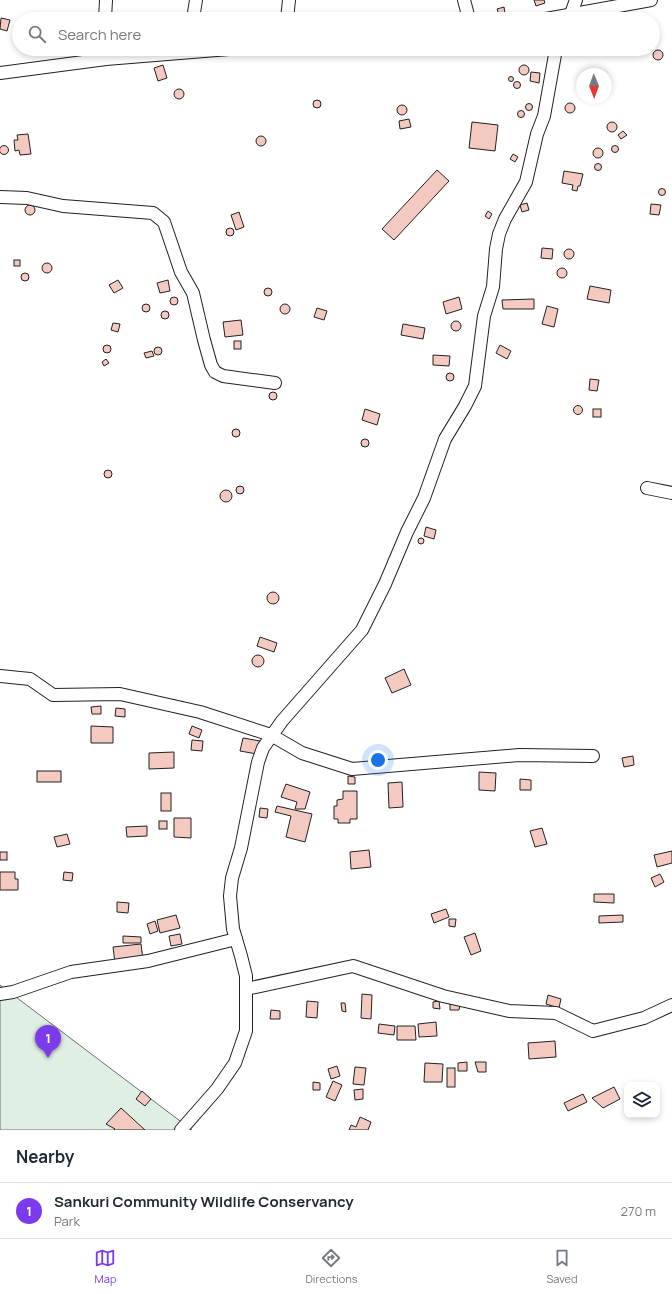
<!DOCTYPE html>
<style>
:root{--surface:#fff;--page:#f6f6f7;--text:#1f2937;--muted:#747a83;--line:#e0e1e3;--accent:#7c3aed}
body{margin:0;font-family:Manrope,sans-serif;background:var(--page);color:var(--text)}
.controls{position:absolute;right:12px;bottom:12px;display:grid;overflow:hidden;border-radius:8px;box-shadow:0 2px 6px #0003}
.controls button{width:36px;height:36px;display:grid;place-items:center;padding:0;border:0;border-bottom:1px solid var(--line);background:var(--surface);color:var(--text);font:20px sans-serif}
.compass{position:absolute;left:576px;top:68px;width:36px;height:36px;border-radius:50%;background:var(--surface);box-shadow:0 2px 6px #0003;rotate:179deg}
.you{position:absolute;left:378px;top:760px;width:14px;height:14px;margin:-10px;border:3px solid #fff;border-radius:50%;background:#1a73e8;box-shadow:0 0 0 6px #1a73e833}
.badge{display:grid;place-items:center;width:26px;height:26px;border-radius:50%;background:var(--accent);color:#fff;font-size:13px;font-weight:700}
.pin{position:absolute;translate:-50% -33px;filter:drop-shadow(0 1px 2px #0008)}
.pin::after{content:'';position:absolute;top:21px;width:14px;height:12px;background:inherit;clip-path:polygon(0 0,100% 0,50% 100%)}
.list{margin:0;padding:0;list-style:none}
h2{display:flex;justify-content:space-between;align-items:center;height:52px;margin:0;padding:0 16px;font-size:17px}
h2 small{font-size:13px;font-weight:400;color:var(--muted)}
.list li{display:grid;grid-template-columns:26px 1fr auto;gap:12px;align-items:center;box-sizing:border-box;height:56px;padding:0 16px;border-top:1px solid var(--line)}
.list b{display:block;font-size:15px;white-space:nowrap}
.list p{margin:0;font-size:13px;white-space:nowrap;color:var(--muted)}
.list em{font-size:13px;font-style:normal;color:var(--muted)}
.icon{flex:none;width:22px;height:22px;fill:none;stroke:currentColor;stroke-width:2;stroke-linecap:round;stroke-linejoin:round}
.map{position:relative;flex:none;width:672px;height:1130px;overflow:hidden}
.search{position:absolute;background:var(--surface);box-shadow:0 2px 6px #0003;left:12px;right:12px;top:12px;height:44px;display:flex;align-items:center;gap:10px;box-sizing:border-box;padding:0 14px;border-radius:22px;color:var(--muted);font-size:15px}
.sheet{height:108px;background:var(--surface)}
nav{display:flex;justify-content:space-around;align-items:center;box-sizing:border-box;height:56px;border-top:1px solid var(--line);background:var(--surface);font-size:11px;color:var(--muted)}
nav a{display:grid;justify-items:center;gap:2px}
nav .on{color:var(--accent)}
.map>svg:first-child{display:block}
</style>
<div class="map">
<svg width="672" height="1130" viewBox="0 0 672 1130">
<rect width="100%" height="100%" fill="#fff"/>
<!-- green -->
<path fill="#e0efe3" stroke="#6f6f6f" d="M0,985L192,1130H0Z"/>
<!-- building -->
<g fill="#f3c9c0" stroke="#222">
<path d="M534,0H544L545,3L536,6Z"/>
<path d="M504,7L505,13L499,15L497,9Z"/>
<path d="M1,18L10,20L7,31L0,29Z"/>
<circle cx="658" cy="55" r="5"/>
<path d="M163,65L167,78L158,81L154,68Z"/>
<circle cx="524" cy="70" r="5"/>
<path d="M531,72L540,73L539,83L530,81Z"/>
<circle cx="511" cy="79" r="2.5"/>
<circle cx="517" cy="85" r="3.5"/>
<circle cx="179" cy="94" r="5"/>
<circle cx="317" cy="104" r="4"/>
<circle cx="570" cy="108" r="5"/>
<circle cx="529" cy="107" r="3.5"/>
<circle cx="402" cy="110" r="5"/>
<circle cx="521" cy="114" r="3.5"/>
<path d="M409,119L411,127L400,129L399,121Z"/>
<path d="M472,122L498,125L495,151L469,148Z"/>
<circle cx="612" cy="127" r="5"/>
<path d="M623,131L627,135L621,139L618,135Z"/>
<path d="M28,134L31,154L20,155L19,150L15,151L14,140H18L17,135Z"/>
<circle cx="261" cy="141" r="5"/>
<circle cx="4" cy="150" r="4.5"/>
<circle cx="615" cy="149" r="3.5"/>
<circle cx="598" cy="153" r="5"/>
<path d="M513,154L518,157L515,162L510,159Z"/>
<circle cx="598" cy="167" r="3.5"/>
<path d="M437,170L449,181L394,240L382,229Z"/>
<path d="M564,171L583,174L580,186H578L577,191L572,190L573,185L562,183Z"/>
<circle cx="662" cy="192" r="3.5"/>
<path d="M527,203L529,210L522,212L520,205Z"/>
<path d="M651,204L661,205L659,215L650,214Z"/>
<circle cx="30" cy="210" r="5"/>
<path d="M488,211L492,214L489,219L485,216Z"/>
<path d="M239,212L244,227L236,230L231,215Z"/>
<circle cx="230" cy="232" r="4"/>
<path d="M542,248L553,249L552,259L541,258Z"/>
<circle cx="569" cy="254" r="5"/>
<rect x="14" y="260" width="6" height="6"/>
<circle cx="47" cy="268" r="5"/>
<circle cx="562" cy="273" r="5"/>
<circle cx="25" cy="277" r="4"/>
<path d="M118,280L123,288L114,293L109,285Z"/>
<path d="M168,280L170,291L160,293L157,283Z"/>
<path d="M590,286L611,290L609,303L587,299Z"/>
<circle cx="268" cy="292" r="4"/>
<path d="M459,297L462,309L446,314L443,302Z"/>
<circle cx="174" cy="301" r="4"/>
<path d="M534,299V309H503L502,300Z"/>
<circle cx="285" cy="309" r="5"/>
<circle cx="146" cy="308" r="4"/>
<path d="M547,306L558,309L554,327L542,324Z"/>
<path d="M317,308L327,311L324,320L314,317Z"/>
<circle cx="165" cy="315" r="4"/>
<path d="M241,320L243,335L225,337L223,322Z"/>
<circle cx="456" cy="326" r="5"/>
<path d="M113,323L120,324L118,332L111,330Z"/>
<path d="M403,324L425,328L423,339L401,335Z"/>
<rect x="234" y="341" width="7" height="8"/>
<path d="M500,345L511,351L507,359L496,353Z"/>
<circle cx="107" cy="349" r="4"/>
<circle cx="158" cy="351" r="4"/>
<path d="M152,351L154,356L146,358L144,353Z"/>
<path d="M433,355L450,356L449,366L433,365Z"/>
<path d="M106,359L109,363L104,366L102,362Z"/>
<circle cx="450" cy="377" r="4"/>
<path d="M590,379L599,380L597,391L589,390Z"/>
<circle cx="273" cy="396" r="4"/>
<circle cx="578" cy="410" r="4.5"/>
<path d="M365,409L380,414L377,425L362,420Z"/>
<rect x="593" y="409" width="8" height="8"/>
<circle cx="236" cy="433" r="4"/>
<circle cx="365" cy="443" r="4"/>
<circle cx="108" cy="474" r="4"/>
<circle cx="240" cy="490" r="4"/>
<circle cx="226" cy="496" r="6"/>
<path d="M426,527L436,530L434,539L424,536Z"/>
<circle cx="421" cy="541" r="3"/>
<circle cx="273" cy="598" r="6"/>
<path d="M260,637L277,643L274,652L257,646Z"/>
<circle cx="258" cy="661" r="6"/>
<path d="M404,669L411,685L392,693L385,678Z"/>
<path d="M101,706V714H92L91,707Z"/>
<path d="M116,708L125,709V717L115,716Z"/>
<path d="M91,726L113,727V743H91Z"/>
<path d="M192,726L202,730L199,738L189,734Z"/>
<path d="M243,738L260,741L257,754L240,751Z"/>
<path d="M192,740L203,741L202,751L191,750Z"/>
<path d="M174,752V768L149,769V753Z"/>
<path d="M633,756L634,765L624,767L622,758Z"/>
<rect x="37" y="771" width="24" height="11"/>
<path d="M479,772L496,773L495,791L479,790Z"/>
<path d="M348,776L355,777V784H348Z"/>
<path d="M520,779L531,780V790H520Z"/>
<path d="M402,782L403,807L389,808L388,783Z"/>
<path d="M286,784L310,792L305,809H295L297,802L281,797Z"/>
<path d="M343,791H357V819H350V823H338V819H334V806H337V800L343,799Z"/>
<rect x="161" y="793" width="10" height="18"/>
<path d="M277,806L312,814L305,842L286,837L291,816L275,812Z"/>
<path d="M260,808L268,809L267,818L259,817Z"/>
<path d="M174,818H191V838L174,837Z"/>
<rect x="159" y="821" width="8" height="8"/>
<path d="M147,826V836L127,837L126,827Z"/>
<path d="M542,828L547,844L535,847L530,831Z"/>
<path d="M67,834L70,844L57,847L54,837Z"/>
<path d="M369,850L371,867L351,869L350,852Z"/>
<path d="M672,851V863L657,867L654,855Z"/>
<rect x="0" y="852" width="7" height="8"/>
<path d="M0,872H15V879H18V890H0Z"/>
<path d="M64,872L73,873L72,881L63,880Z"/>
<path d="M660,874L664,882L655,887L651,878Z"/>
<path d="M594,894H614V903L594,902Z"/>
<path d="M117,902L129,903L128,913L117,912Z"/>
<path d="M446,909L449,917L434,923L431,914Z"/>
<path d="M176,915L180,928L160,933L157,920Z"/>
<path d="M623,915V922L599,923V916Z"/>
<path d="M449,919H456L455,927L449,926Z"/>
<path d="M155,921L158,931L150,934L147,924Z"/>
<path d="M475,933L481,951L471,955L464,937Z"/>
<path d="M180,934L182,944L171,946L169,936Z"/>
<path d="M123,936L141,937V943H123Z"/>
<path d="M141,944L143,960L115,963L113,947Z"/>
<path d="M362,994L372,995L371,1019L361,1018Z"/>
<path d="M548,995L561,999L559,1008L546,1004Z"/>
<path d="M307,1001L318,1002L317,1018L306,1017Z"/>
<path d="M439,1001L440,1009L433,1008V1002Z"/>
<path d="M341,1003H345L346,1012L342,1011Z"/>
<path d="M450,1004L460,1005L459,1010H450Z"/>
<path d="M271,1010L280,1011V1019H270Z"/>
<path d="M436,1022L437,1036L419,1037L418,1024Z"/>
<path d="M379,1024L395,1026L394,1035L378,1033Z"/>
<path d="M397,1026H415L416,1040H397Z"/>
<path d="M555,1041L556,1057L529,1059L528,1043Z"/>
<path d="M467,1062V1071H458V1063Z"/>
<path d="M475,1062H486V1072H478Z"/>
<path d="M425,1063L443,1064L442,1082H424Z"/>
<path d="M337,1066L340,1076L331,1079L328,1069Z"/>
<path d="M355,1067L366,1068L364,1085L353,1084Z"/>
<rect x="447" y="1068" width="8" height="19"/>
<path d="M333,1081L342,1085L335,1101L326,1097Z"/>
<path d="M313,1082L320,1083V1090H313Z"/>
<path d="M614,1087L620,1099L603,1108L592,1098Z"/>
<path d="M363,1089V1099L355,1100L354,1090Z"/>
<path d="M142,1091L151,1099L145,1106L136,1099Z"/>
<path d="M583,1094L587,1102L568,1111L564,1103Z"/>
<path d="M121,1108L145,1130H114L115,1129L106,1124Z"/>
<path d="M360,1117L371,1122L368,1130H349L351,1125L356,1127Z"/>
</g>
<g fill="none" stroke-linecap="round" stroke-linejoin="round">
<!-- minor casing -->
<g stroke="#222" stroke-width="14">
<g id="minor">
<path d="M464,0L469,19"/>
<path d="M105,19L106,0"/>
<path d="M193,19L196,0"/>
<path d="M287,19L289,0"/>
<path d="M546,19L651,0"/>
<path d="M569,19L576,0"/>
<path d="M0,73L106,59L229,49"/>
<path d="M0,197L27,198L63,206L153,213L164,222L181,272L193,293L204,340L211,365L215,372L223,376L275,383"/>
<path d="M647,488L672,493"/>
<path d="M0,676L30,679L53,695L120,694L200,712L271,735L302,753L352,769L519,755L593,756"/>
<path d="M246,989L353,966L443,996L509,1011L556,1013L593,1031L644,1018L672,1005"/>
<path d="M0,994L13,992L71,972L148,961L236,939"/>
<path d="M181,1130L217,1089L235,1063L246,1031V976L241,956L233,929L230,896L232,878L241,848L258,762L263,748L282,721L362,630L385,584L407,532L424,498L445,439L465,406L475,386L484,316L493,287L496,249L499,234L505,219L526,182L537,134L544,116L556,49"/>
</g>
</g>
<!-- minor -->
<use href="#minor" stroke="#fff" stroke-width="12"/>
</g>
</svg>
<div class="controls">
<button><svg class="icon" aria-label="layers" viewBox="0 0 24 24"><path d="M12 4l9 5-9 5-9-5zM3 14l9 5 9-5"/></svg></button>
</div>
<svg class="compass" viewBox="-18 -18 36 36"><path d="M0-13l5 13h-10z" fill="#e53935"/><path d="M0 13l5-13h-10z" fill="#747a83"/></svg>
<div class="you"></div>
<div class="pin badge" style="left:48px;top:1058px">1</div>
<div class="search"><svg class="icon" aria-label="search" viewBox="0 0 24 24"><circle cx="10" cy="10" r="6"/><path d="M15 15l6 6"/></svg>Search here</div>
</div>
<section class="sheet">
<h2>Nearby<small></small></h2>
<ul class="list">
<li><span class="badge">1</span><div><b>Sankuri Community Wildlife Conservancy</b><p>Park</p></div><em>270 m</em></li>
</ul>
</section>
<nav>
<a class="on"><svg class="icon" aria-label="map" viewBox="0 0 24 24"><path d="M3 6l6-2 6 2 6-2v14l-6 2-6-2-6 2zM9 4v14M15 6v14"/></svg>Map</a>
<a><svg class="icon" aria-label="directions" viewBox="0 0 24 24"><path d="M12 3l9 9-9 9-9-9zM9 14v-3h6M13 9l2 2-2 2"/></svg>Directions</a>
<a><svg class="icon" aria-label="saved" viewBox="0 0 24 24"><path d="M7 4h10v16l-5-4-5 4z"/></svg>Saved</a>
</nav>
